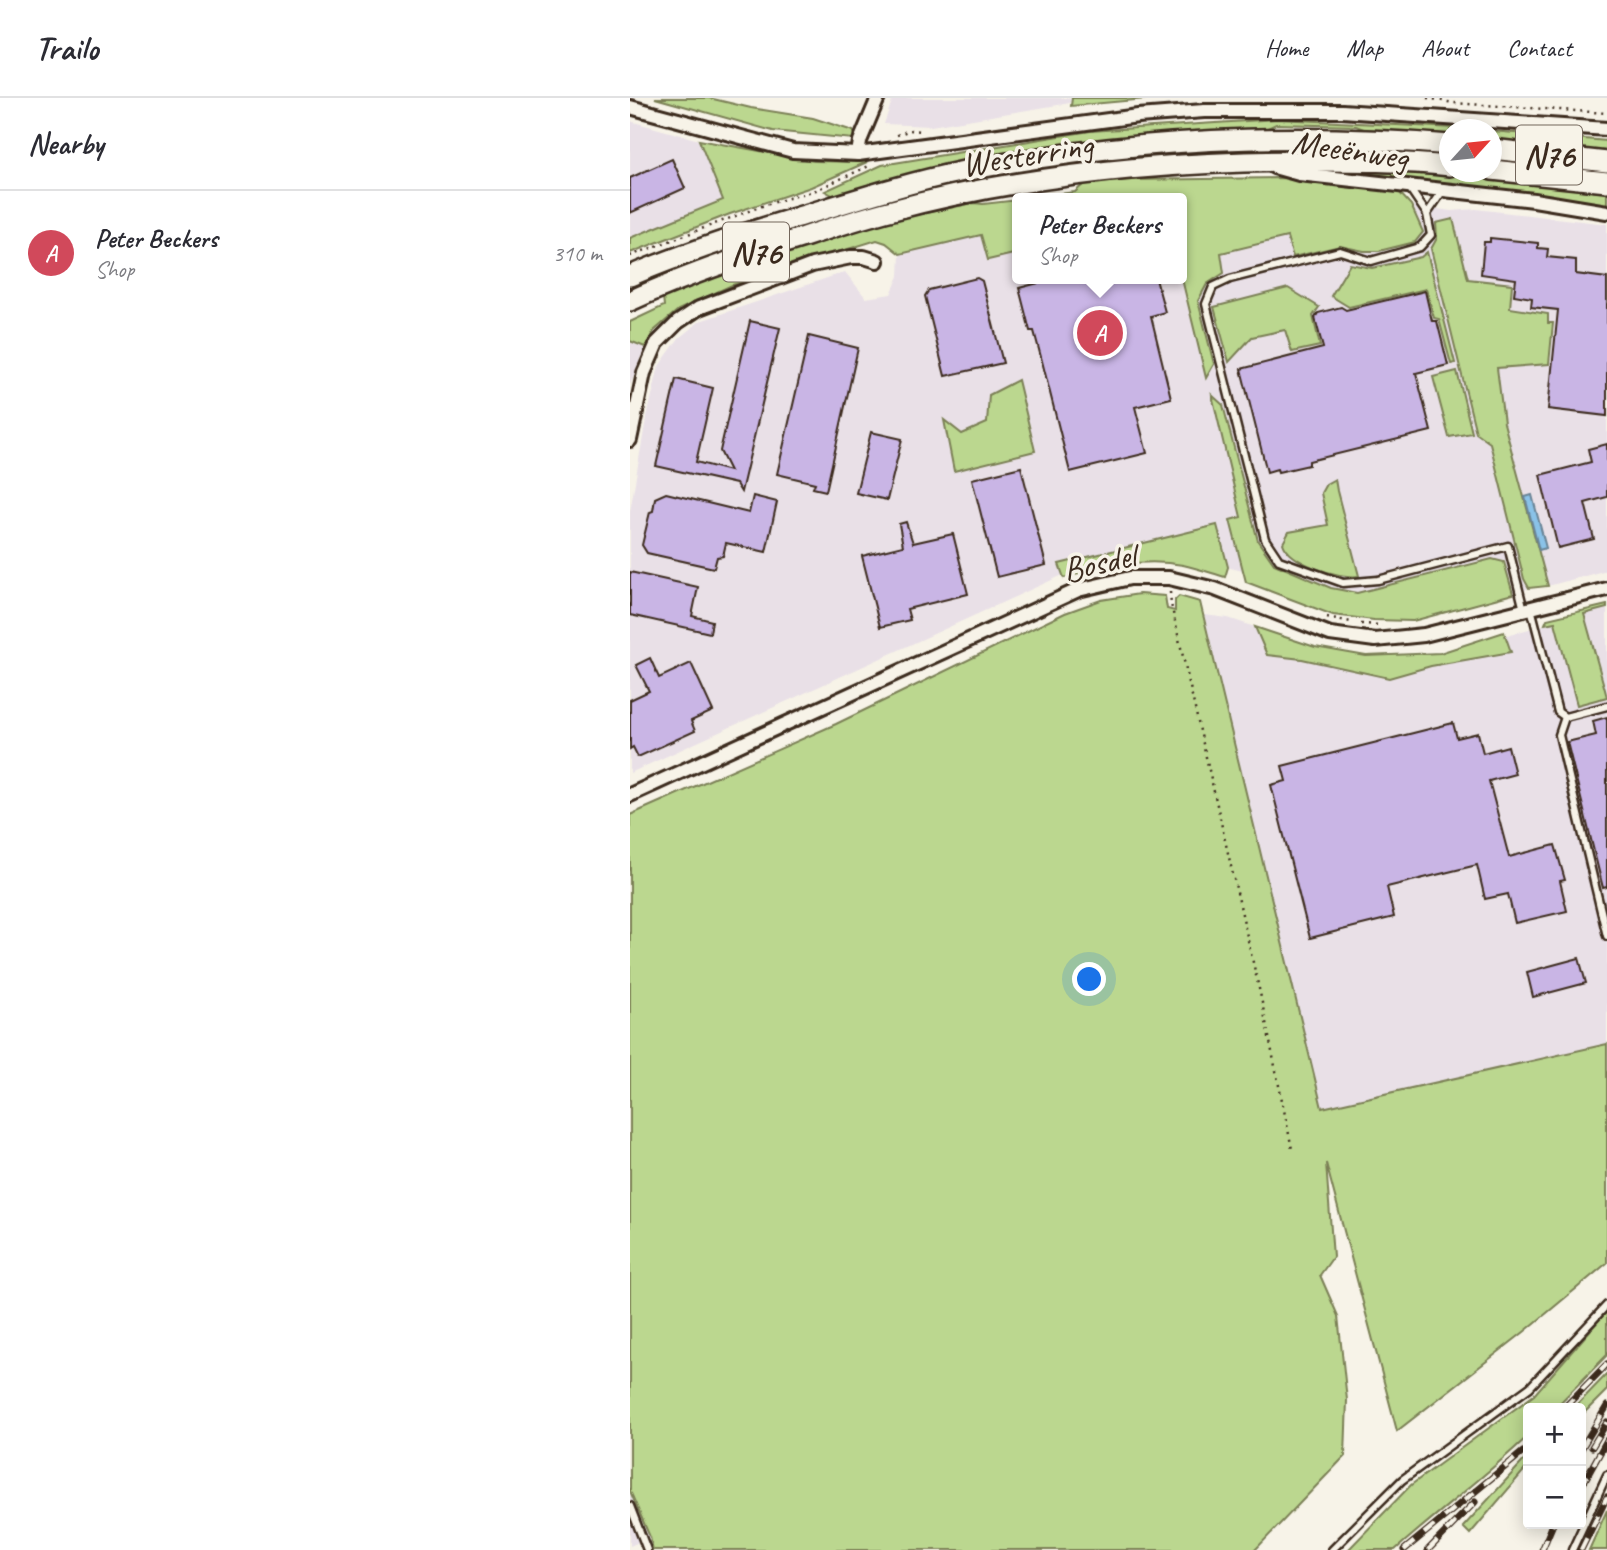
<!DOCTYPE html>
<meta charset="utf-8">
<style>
:root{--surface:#fff;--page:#f2f2f3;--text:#2b2b33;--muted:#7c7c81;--line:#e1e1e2;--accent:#d1495b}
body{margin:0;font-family:Caveat,sans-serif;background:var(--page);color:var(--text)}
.controls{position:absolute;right:21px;bottom:21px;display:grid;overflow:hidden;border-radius:7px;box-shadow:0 4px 18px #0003}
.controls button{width:63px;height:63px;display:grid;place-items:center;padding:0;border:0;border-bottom:2px solid var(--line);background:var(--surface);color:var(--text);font:35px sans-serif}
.compass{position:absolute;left:809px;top:21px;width:63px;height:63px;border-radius:50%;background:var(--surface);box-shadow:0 4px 18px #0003;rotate:63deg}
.you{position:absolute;left:460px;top:882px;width:24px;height:24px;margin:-18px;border:5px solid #fff;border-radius:50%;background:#1a73e8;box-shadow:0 0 0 10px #1a73e833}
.badge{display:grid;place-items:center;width:46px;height:46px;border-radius:50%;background:var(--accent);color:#fff;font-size:23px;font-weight:700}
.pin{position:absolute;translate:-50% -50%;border:4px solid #fff;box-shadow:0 2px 7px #0006}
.popup{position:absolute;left:382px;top:95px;width:175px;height:91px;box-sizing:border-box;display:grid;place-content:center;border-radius:7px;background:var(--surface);filter:drop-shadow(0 2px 5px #0005);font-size:23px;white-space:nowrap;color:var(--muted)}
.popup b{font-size:26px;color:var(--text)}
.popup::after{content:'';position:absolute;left:50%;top:100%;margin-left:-14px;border:14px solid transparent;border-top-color:var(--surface)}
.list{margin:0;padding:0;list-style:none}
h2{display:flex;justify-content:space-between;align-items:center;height:91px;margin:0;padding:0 28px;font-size:30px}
h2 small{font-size:23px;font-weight:400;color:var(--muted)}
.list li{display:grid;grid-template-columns:46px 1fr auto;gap:21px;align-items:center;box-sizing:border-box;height:126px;padding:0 28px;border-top:2px solid var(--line)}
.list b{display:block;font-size:26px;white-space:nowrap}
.list p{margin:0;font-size:23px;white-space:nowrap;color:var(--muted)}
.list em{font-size:23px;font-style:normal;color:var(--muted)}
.map{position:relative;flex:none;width:977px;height:1452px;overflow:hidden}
header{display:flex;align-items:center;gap:42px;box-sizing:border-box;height:98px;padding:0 35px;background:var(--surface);border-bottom:2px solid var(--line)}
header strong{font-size:33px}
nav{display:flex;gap:38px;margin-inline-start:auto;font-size:24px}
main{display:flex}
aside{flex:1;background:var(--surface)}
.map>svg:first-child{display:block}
</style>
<header>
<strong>Trailo</strong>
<nav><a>Home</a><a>Map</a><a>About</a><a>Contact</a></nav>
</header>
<main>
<aside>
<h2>Nearby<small></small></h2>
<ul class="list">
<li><span class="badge">A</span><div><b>Peter Beckers</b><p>Shop</p></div><em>310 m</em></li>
</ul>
</aside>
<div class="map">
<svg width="977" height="1452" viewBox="0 0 977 1452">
<rect width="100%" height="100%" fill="#f7f3e8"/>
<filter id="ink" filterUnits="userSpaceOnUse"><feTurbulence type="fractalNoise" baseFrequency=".0143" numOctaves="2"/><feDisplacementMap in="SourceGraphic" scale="14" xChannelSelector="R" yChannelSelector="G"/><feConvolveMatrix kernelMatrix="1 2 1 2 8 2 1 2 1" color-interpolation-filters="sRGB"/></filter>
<g filter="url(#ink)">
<!-- built -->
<g fill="#e9e0e7">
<path d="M263,0H442L440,5L301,28L254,26Z"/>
<path d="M0,23L69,42L93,101L0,140Z"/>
<path d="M781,107L821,113L846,111L977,126V472L918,488L874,325L867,269L918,225V216L879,211L882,186L838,181L823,121L860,345L894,481L899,490L883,496L880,481L862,461L727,495L701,490L644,466L628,443L593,307L583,298L612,420L601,423L613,473L534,454L435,476L0,675V413L15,327L29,268L49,240L70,223L215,174L236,200L261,196L269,178L270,156L351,136L358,162L388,155V181H552L576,278L584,266L568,203L591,156L658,139L664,159L710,148L734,153H749L785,144L793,134Z"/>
<path d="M0,243L15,249L0,287Z"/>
<path d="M977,510V946L692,1011L574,517L598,520L685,549L723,558L766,560L810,555Z"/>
<path d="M0,1393L20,1439L0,1448Z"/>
</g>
<!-- green -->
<g fill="#bbd78f" stroke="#7b8056" stroke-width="2">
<path d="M25,0H79L121,10L183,20L223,33V41L143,33Z"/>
<path d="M442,0H527L441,8Z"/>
<path d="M648,21L846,31L820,32L819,39L739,33L726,28L646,26L631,33L297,73L204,98L195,93L252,67L460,33Z"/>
<path d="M862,33L977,43V55L862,42Z"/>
<path d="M69,42L184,63L237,64L181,89L100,116L0,155V140L93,102Z"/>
<path d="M726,72L834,78L977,95V110L725,76L723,73Z"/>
<path d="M651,80L768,93L781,107L793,134L785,144L749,153H734L710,148L663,159L657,139L591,155L594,175L577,186L568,203L584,266L576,280L552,181V100H399L445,94L455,85L497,82Z"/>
<path d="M388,102V155L358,162L351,137L270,156L256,145L247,142L102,187L48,212L24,233L15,249L0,243V224L34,208L33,199L100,172L243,126L343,105L353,106Z"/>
<path d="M823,121L838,181L882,186L880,210L918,216V225H923L919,266L867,270L874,325L918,488L899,490L894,481L860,345L846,335L801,151L807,140L806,125Z"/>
<path d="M797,154L825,265L821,266L809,221L804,220L796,191L719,209L701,198L720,166L742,170L791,159Z"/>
<path d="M658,190L689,209L683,218L690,248L662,254L655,232L622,239L599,264L584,209Z"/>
<path d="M827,273L842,335L819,339L803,279Z"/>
<path d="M388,282L405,353L324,373L314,322L332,336L357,325L359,297Z"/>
<path d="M582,297L593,307L628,443L644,466L701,490L727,495L862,461L874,464L883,496L783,523L744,522L703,517L616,484L600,422L611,419Z"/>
<path d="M705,381L707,393L729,478C709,481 659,465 653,445L659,434L698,427L691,395L696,386Z"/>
<path d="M587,427L598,469L595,479C581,475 567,470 553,467C513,459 473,469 434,480L429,466Z"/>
<path d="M509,496L535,498L537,511L545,513V502L549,498L570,504L692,1010L977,946V1165L894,1234L767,1333L696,1065L703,1159L690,1177L708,1218L717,1302L715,1358L625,1452H23L20,1439L0,1393V717L206,626L435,515L471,502Z"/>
<path d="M977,507V510L954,516L977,599L947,607L925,524L915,526L917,521Z"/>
<path d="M625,529L685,549L736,558L810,555L874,534L881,554L801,568L759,580L672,561L637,557Z"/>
<path d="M977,1213V1257L925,1310H898V1338C856,1378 809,1413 765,1452H718L781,1387L904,1297Z"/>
<path d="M977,1276V1292L951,1318V1310H944Z"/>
<path d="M898,1358V1368L840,1436L833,1429Z"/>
<path d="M977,1412V1452H959Z"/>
</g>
<!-- water -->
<path fill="#8ac2e8" stroke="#6a8597" stroke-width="2" d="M902,397L916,450L909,452L895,399Z"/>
<!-- building -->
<g fill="#c9b5e5" stroke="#3b2a1e" stroke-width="2">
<path d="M42,61L55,90L0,115V80Z"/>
<path d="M860,140L908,145V150L918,151L917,159L946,162V176L977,180V318L918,311L928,212L901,209L902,200L884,197L886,181L851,176L854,144H860Z"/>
<path d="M347,180L352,183L373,265L315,278L295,198L299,192Z"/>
<path d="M424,181H526L535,214L521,218L541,300L505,309L517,355L440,374L412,263L404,233H400L389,190Z"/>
<path d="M795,193L802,223H807L818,267L786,275L801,333L679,363V367L648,374L647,371L637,374L611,271L693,250L685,220L688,215L711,209L716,212Z"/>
<path d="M120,223L150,230L111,394L106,386L26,368L46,281L83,290L66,364L100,373L90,353Z"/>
<path d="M179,238L228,250L196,393L183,390L185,385L147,376Z"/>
<path d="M241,334L272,341L257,402L226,395Z"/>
<path d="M977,346V399L955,405L964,441L928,450L910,377L961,364L958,351Z"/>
<path d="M391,369L416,467L367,479L342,381Z"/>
<path d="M36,395L119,415L123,398L147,404L136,454L96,445L93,458L87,459L84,470L17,455L12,447L20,414L23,413L25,400Z"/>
<path d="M276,424L283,445L323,436L338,496L277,511L280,522L250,529L232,458L273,448L269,426Z"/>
<path d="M0,474L68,489L62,518L82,523L80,535L0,517Z"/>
<path d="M20,560L29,580L61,565L83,613L61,623L65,633L8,659L3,649L0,651V602L19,593L6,567Z"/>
<path d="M977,619V789L973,790L937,644L966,637L963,623Z"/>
<path d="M823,625L827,640L848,635L853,655L878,648L885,676L859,683L879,759L925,747L935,782L930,783L937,813L885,825L878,796L855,801L847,767L757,789L764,819L680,840L641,687L656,683L652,668Z"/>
<path d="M949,860L956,885L903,899L897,874Z"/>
</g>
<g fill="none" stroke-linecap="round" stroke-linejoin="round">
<!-- service casing -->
<g stroke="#3b2a1e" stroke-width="11">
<g id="service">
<path d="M778,88L797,116L801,137L790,149L741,163L710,153L600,181L583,189L576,206L635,441L649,462L713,485L748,482L878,448L894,512"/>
<path d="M797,116L814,91"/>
<path d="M901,510L928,614L935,619L977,608"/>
<path d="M935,619L929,637L977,838"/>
<path d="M0,1408L17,1452"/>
<path d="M702,1452L772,1382L900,1289L977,1207"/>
<path d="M942,1452L977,1377"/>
</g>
</g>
<!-- minor casing -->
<g stroke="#3b2a1e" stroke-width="18">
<g id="minor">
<path d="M0,9L163,53L228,56L508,18L574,13H712L977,31"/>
<path d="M228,56L230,43L248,0"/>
<path d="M644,69L669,76L904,102L977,114"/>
<path d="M0,342L14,275L27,245L48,224L69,210L182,167L221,159H234L247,163"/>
<path d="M0,697L448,492L500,480H539L585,491L700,536L745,542L794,537L977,491"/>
</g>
</g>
<!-- trunk casing -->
<g stroke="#3b2a1e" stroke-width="24">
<g id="trunk">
<path d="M862,51L977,64"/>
<path d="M862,72L977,84"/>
<path d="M0,178C54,155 109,137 165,120C221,103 276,85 334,73C492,42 658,33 820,47"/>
<path d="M0,203C56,177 115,157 174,139C201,130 228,121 255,114C392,77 536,63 676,63C724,63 772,63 820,68"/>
</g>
</g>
<!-- path -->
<g stroke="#3b2a1e" stroke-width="2.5" stroke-dasharray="2 5" stroke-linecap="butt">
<path d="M797,0L823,5L977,15"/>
<path d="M267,37L280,32L294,33"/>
<path d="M0,158L132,108L186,92L239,68"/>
<path d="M540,494L541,506L630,895L662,1051"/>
<path d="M697,519L721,524"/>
<path d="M731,526L752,527"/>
</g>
<!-- service -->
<use href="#service" stroke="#f7f3e8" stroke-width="6"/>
<!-- minor -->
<use href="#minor" stroke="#f7f3e8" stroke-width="12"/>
<!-- trunk -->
<use href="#trunk" stroke="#f7f3e8" stroke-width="19"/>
<!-- rail casing -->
<g stroke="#3b2a1e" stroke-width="7">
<g id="rail">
<path d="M934,1310L977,1266"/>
<path d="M962,1349L977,1324"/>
<path d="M951,1351L977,1308"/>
<path d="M951,1389L977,1342"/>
<path d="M774,1452L893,1354"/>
<path d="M798,1452L845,1404"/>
<path d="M912,1452L923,1426"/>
<path d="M951,1452L977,1399"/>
</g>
</g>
<!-- rail -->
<use href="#rail" stroke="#f7f3e8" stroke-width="4.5" stroke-dasharray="13" stroke-linecap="butt"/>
</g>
</g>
<g text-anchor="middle" stroke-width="7" stroke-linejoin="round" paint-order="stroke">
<!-- shield labels -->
<g fill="#f7f3e8" stroke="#73665b" stroke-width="2">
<rect x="886" y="27.5" width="66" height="59" rx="5"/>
<rect x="93" y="124.5" width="66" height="59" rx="5"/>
</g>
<g font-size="33" font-weight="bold" fill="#3b2a1e">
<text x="919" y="69">N76</text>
<text x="126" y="166">N76</text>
</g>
<!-- street labels -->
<g font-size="35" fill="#3b2a1e" stroke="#f7f3e8">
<text transform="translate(720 51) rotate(8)" y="12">Meeënweg</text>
<text transform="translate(397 56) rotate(-9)" y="12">Westerring</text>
<text transform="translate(469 464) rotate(-13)" y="12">Bosdel</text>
</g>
</g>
</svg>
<div class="controls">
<button>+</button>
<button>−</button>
</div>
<svg class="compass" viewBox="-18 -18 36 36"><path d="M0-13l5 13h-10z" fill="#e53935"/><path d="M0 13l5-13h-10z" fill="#7c7c81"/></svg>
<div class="you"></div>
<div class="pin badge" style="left:470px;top:235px">A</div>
<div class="popup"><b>Peter Beckers</b>Shop</div>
</div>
</main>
